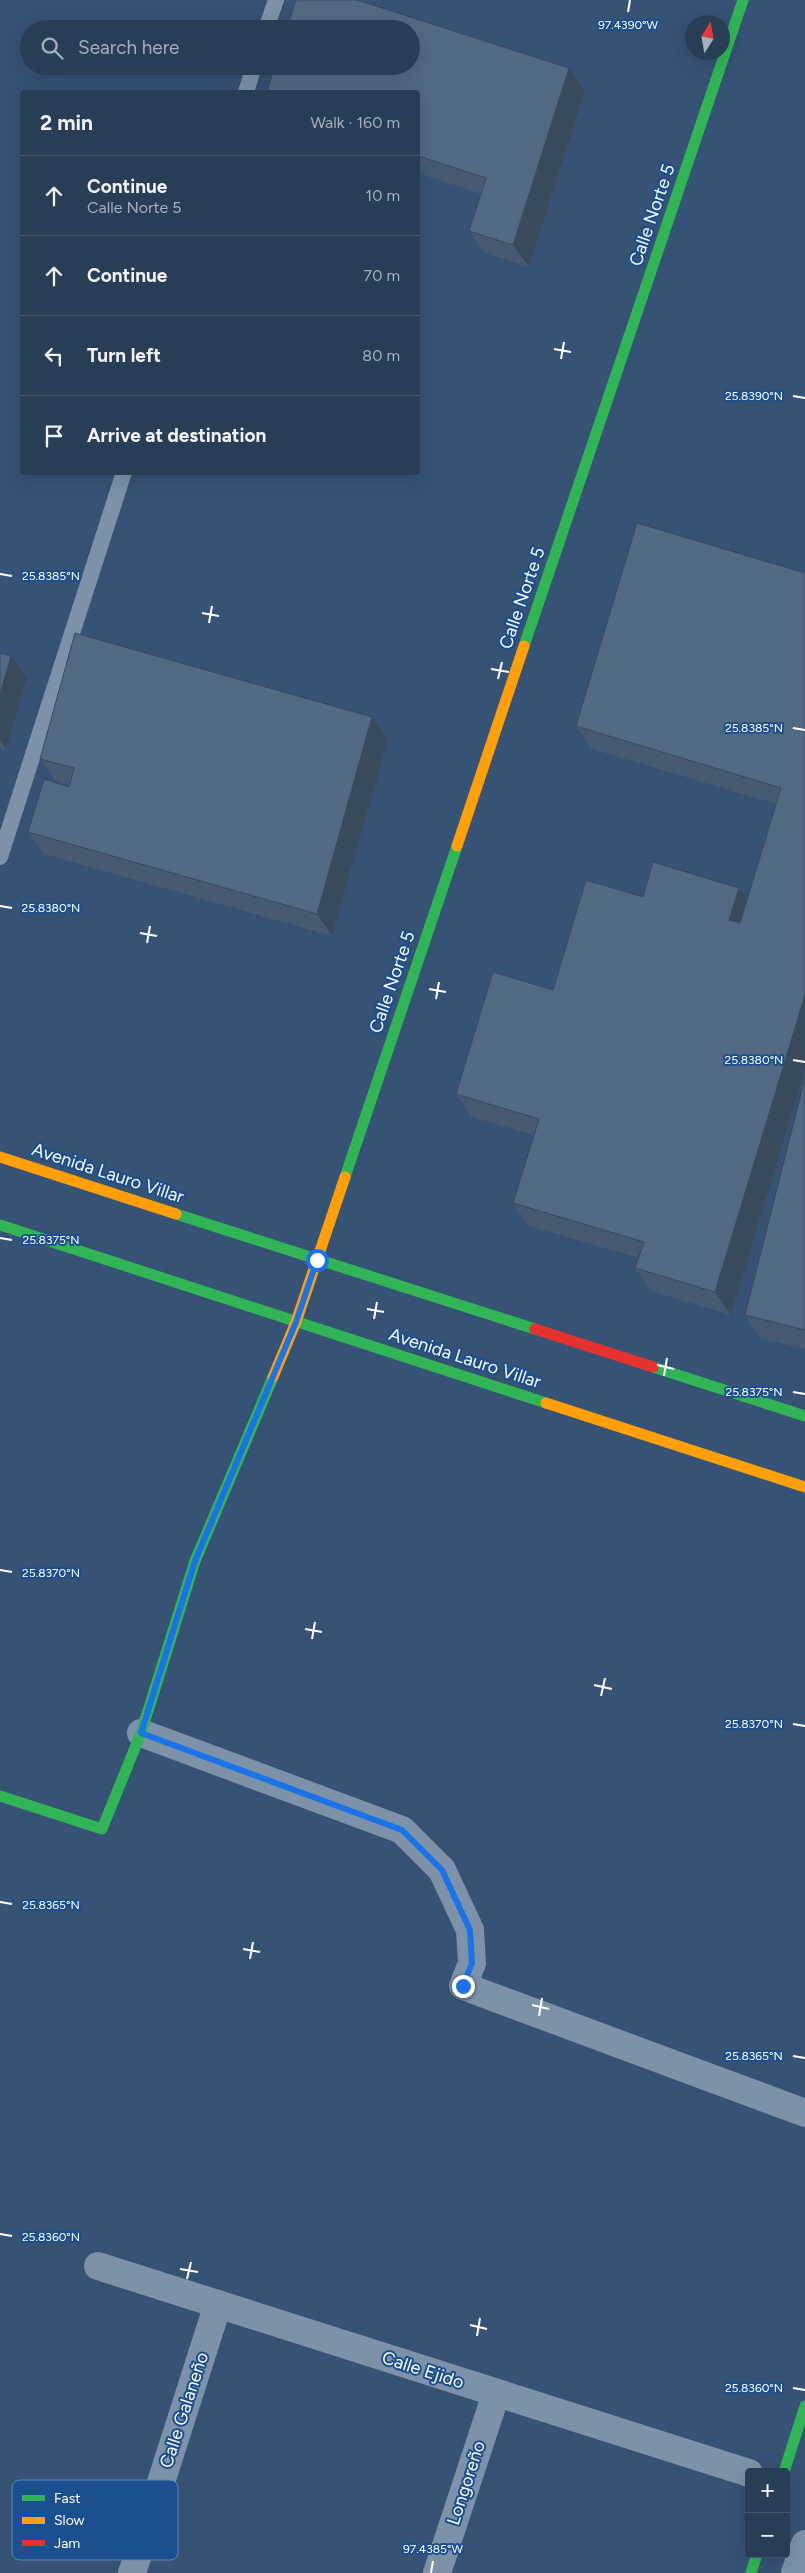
<!DOCTYPE html>
<meta charset="utf-8">
<style>
:root{--surface:#283e57;--page:#30455d;--text:#f1f3f6;--muted:#a5aeba;--line:#44576d}
body{margin:0;font-family:Figtree,sans-serif;background:var(--page);color:var(--text)}
.controls{position:absolute;right:15px;bottom:15px;display:grid;overflow:hidden;border-radius:5px;box-shadow:0 5px 20px #0002}
.controls button{width:45px;height:45px;display:grid;place-items:center;padding:0;border:0;border-bottom:1px solid var(--line);background:var(--surface);color:var(--text);font:25px sans-serif}
.compass{position:absolute;left:685px;top:15px;width:45px;height:45px;border-radius:50%;background:var(--surface);box-shadow:0 5px 20px #0002;rotate:11deg}
.stop{position:absolute;width:15px;height:15px;margin:-11px;border:4px solid #1a73e8;border-radius:50%;background:#fff}
.stop.end{background:#1a73e8;border-color:#fff;box-shadow:0 1px 5px #0008}
.list{margin:0;padding:0;list-style:none}
h2{display:flex;justify-content:space-between;align-items:center;height:65px;margin:0;padding:0 20px;font-size:21px}
h2 small{font-size:16px;font-weight:400;color:var(--muted)}
.list li{display:grid;grid-template-columns:32px 1fr auto;gap:15px;align-items:center;box-sizing:border-box;height:80px;padding:0 20px;border-top:1px solid var(--line)}
.list b{display:block;font-size:19px;white-space:nowrap}
.list p{margin:0;font-size:16px;white-space:nowrap;color:var(--muted)}
.list em{font-size:16px;font-style:normal;color:var(--muted)}
.icon{flex:none;width:28px;height:28px;fill:none;stroke:currentColor;stroke-width:2;stroke-linecap:round;stroke-linejoin:round}
.map{position:relative;flex:none;width:805px;height:2573px;overflow:hidden}
.search{position:absolute;background:var(--surface);box-shadow:0 5px 20px #0002;left:20px;top:20px;width:400px;height:55px;display:flex;align-items:center;gap:12px;box-sizing:border-box;padding:0 18px;border-radius:28px;color:var(--muted);font-size:19px}
.panel{position:absolute;background:var(--surface);box-shadow:0 5px 20px #0002;left:20px;top:90px;width:400px;height:385px;border-radius:5px}
.map>svg:first-child{display:block}
</style>
<div class="map">
<svg width="805" height="2573" viewBox="0 0 805 2573">
<rect width="100%" height="100%" fill="#365274"/>
<g fill="none" stroke-linecap="round" stroke-linejoin="round">
<!-- lane -->
<g stroke="#7d92a8" stroke-width="16">
<path d="M266,29L276,0"/>
<path d="M246,92L254,66"/>
<path d="M0,857L124,472"/>
</g>
<!-- street -->
<g stroke="#7d92a8" stroke-width="28">
<path d="M141,1733L402,1830L442,1870L470,1930L472,1963L463,1986L805,2113"/>
<path d="M98,2266L749,2473"/>
<path d="M132,2573L218,2304"/>
<path d="M437,2573L496,2394"/>
<path d="M795,2573L805,2544"/>
</g>
<!-- fast -->
<g stroke="#30b455" stroke-width="11">
<path d="M524,646L743,0"/>
<path d="M345,1177L457,846"/>
<path d="M176,1214L535,1329"/>
<path d="M0,1225L546,1403"/>
<path d="M653,1367L805,1416"/>
<path d="M0,1796L102,1829L141,1733L195,1561L273,1377"/>
<path d="M784,2472L805,2406"/>
<path d="M751,2573L757,2554"/>
</g>
<!-- slow -->
<g stroke="#ff9f0a" stroke-width="11">
<path d="M457,846L524,646"/>
<path d="M0,1157L176,1214"/>
<path d="M273,1377L296,1322L345,1177"/>
<path d="M546,1403L805,1487"/>
</g>
<!-- jam -->
<path stroke="#e5322d" stroke-width="11" d="M535,1329L653,1367"/>
</g>
<!-- wall -->
<g fill="#475a72">
<path d="M585,90L529,267L485,253L469,231L481,194L418,173V92Z"/>
<path d="M805,573V1069L731,1315L651,1291L635,1268L639,1258L529,1226L513,1203L534,1135L472,1117L456,1094L553,990L643,897L748,899L776,804L592,749L576,726Z"/>
<path d="M0,653L11,656L27,678L6,749L0,748Z"/>
<path d="M372,717L388,740L332,936L44,854L28,832L69,787L70,785L56,781L40,759Z"/>
<path d="M805,1078V1349L760,1338L745,1315Z"/>
</g>
<!-- shaded-wall -->
<g fill="#394a5c">
<path d="M569,68L585,90L529,267L513,245Z"/>
<path d="M11,656L27,678L6,749L0,740V694Z"/>
<path d="M372,717L388,740L332,936L317,914Z"/>
<path d="M739,888L755,910L745,943L729,920Z"/>
<path d="M805,995V1069L731,1315L715,1292Z"/>
</g>
<!-- building -->
<g fill="#526984" stroke="#394a5c">
<path d="M296,0H357L569,68L513,245L469,231L486,178L418,156V92H267L275,66H411V29H287Z"/>
<path d="M637,523L805,573V995L715,1292L635,1268L644,1242L513,1203L539,1119L456,1094L493,972L553,990L586,880L643,897L653,862L739,888L729,920L740,923L781,788L576,726Z"/>
<path d="M75,633L372,717L317,914L28,832L44,779L69,787L74,768L40,759Z"/>
<path d="M0,653L11,656L0,694Z"/>
<path d="M805,1078V1330L745,1315Z"/>
</g>
<g fill="none" stroke-linecap="round" stroke-linejoin="round">
<!-- route -->
<path stroke="#1a73e8" stroke-width="6" d="M317,1260L296,1322L195,1561L141,1733L402,1830L442,1870L470,1930L472,1963L463,1986"/>
</g>
<!-- ticks -->
<path fill="none" stroke="#fff" stroke-width="2" d="M628,12L630,0M554,349L571,352M561,359L564,342M793,396L805,398M0,574L12,576M202,613L219,616M209,623L212,606M491,669L509,672M498,679L502,662M793,728L805,730M0,906L12,908M140,933L157,936M147,943L150,926M429,989L446,992M436,999L439,982M793,1060L805,1062M0,1238L12,1240M367,1309L384,1312M374,1319L377,1302M657,1365L674,1369M664,1376L667,1358M793,1392L805,1394M0,1570L12,1572M305,1629L322,1632M312,1639L315,1622M594,1685L612,1689M601,1696L605,1678M793,1724L805,1726M0,1902L12,1904M243,1949L260,1952M250,1959L253,1942M532,2005L549,2009M539,2016L542,1998M793,2056L805,2058M0,2234L12,2236M180,2269L198,2272M187,2279L191,2262M470,2325L487,2329M477,2336L480,2318M793,2388L805,2390M431,2573L433,2561"/>
<g text-anchor="middle" stroke-width="4" stroke-linejoin="round" paint-order="stroke">
<!-- street labels -->
<g font-size="18" fill="#fff" stroke="#1b4f8f">
<text transform="translate(652 215) rotate(-71)" y="6">Calle Norte 5</text>
<text transform="translate(522 598) rotate(-71)" y="6">Calle Norte 5</text>
<text transform="translate(392 982) rotate(-71)" y="6">Calle Norte 5</text>
<text transform="translate(108 1173) rotate(18)" y="6">Avenida Lauro Villar</text>
<text transform="translate(465 1358) rotate(18)" y="6">Avenida Lauro Villar</text>
<text transform="translate(423 2370) rotate(18)" y="6">Calle Ejido</text>
<text transform="translate(184 2410) rotate(-72)" y="6">Calle Galaneño</text>
<text transform="translate(466 2483) rotate(-72)" y="6">Longoreño</text>
</g>
</g>
<!-- legend -->
<rect x="12" y="2480" width="166" height="80" rx="8" fill="#1b4f8f" stroke="#5f84b1" stroke-width="1"/>
<rect x="22" y="2495" width="23" height="6" fill="#30b455"/>
<rect x="22" y="2517" width="23" height="7" fill="#ff9f0a"/>
<rect x="22" y="2540" width="23" height="6" fill="#e5322d"/>
<g font-size="14" fill="#fff">
<text x="54" y="2503">Fast</text>
<text x="54" y="2525">Slow</text>
<text x="54" y="2548">Jam</text>
</g>
<g font-size="12" text-anchor="middle" fill="#fff" stroke="#1b4f8f" stroke-width="4" stroke-linejoin="round" paint-order="stroke">
<text x="628" y="29">97.4390°W</text>
<text x="754" y="400">25.8390°N</text>
<text x="51" y="580">25.8385°N</text>
<text x="754" y="732">25.8385°N</text>
<text x="51" y="912">25.8380°N</text>
<text x="754" y="1064">25.8380°N</text>
<text x="51" y="1244">25.8375°N</text>
<text x="754" y="1396">25.8375°N</text>
<text x="51" y="1577">25.8370°N</text>
<text x="754" y="1728">25.8370°N</text>
<text x="51" y="1909">25.8365°N</text>
<text x="754" y="2060">25.8365°N</text>
<text x="51" y="2241">25.8360°N</text>
<text x="754" y="2392">25.8360°N</text>
<text x="433" y="2553">97.4385°W</text>
</g>
</svg>
<div class="controls">
<button>+</button>
<button>−</button>
</div>
<svg class="compass" viewBox="-18 -18 36 36"><path d="M0-13l5 13h-10z" fill="#e53935"/><path d="M0 13l5-13h-10z" fill="#a5aeba"/></svg>
<div class="stop" style="left:317px;top:1260px"></div>
<div class="stop end" style="left:463px;top:1986px"></div>
<div class="search"><svg class="icon" aria-label="search" viewBox="0 0 24 24"><circle cx="10" cy="10" r="6"/><path d="M15 15l6 6"/></svg>Search here</div>
<section class="panel">
<h2>2 min<small>Walk · 160 m</small></h2>
<ul class="list">
<li><svg class="icon" aria-label="ahead" viewBox="0 0 24 24"><path d="M12 20V5M6 11l6-6 6 6"/></svg><div><b>Continue</b><p>Calle Norte 5</p></div><em>10 m</em></li>
<li><svg class="icon" aria-label="ahead" viewBox="0 0 24 24"><path d="M12 20V5M6 11l6-6 6 6"/></svg><div><b>Continue</b></div><em>70 m</em></li>
<li><svg class="icon" aria-label="left" viewBox="0 0 24 24"><path d="M17 20v-9H6M10 6l-5 5 5 5"/></svg><div><b>Turn left</b></div><em>80 m</em></li>
<li><svg class="icon" aria-label="arrive" viewBox="0 0 24 24"><path d="M6 21V4h12l-3 4 3 4H6"/></svg><div><b>Arrive at destination</b></div></li>
</ul>
</section>
</div>
